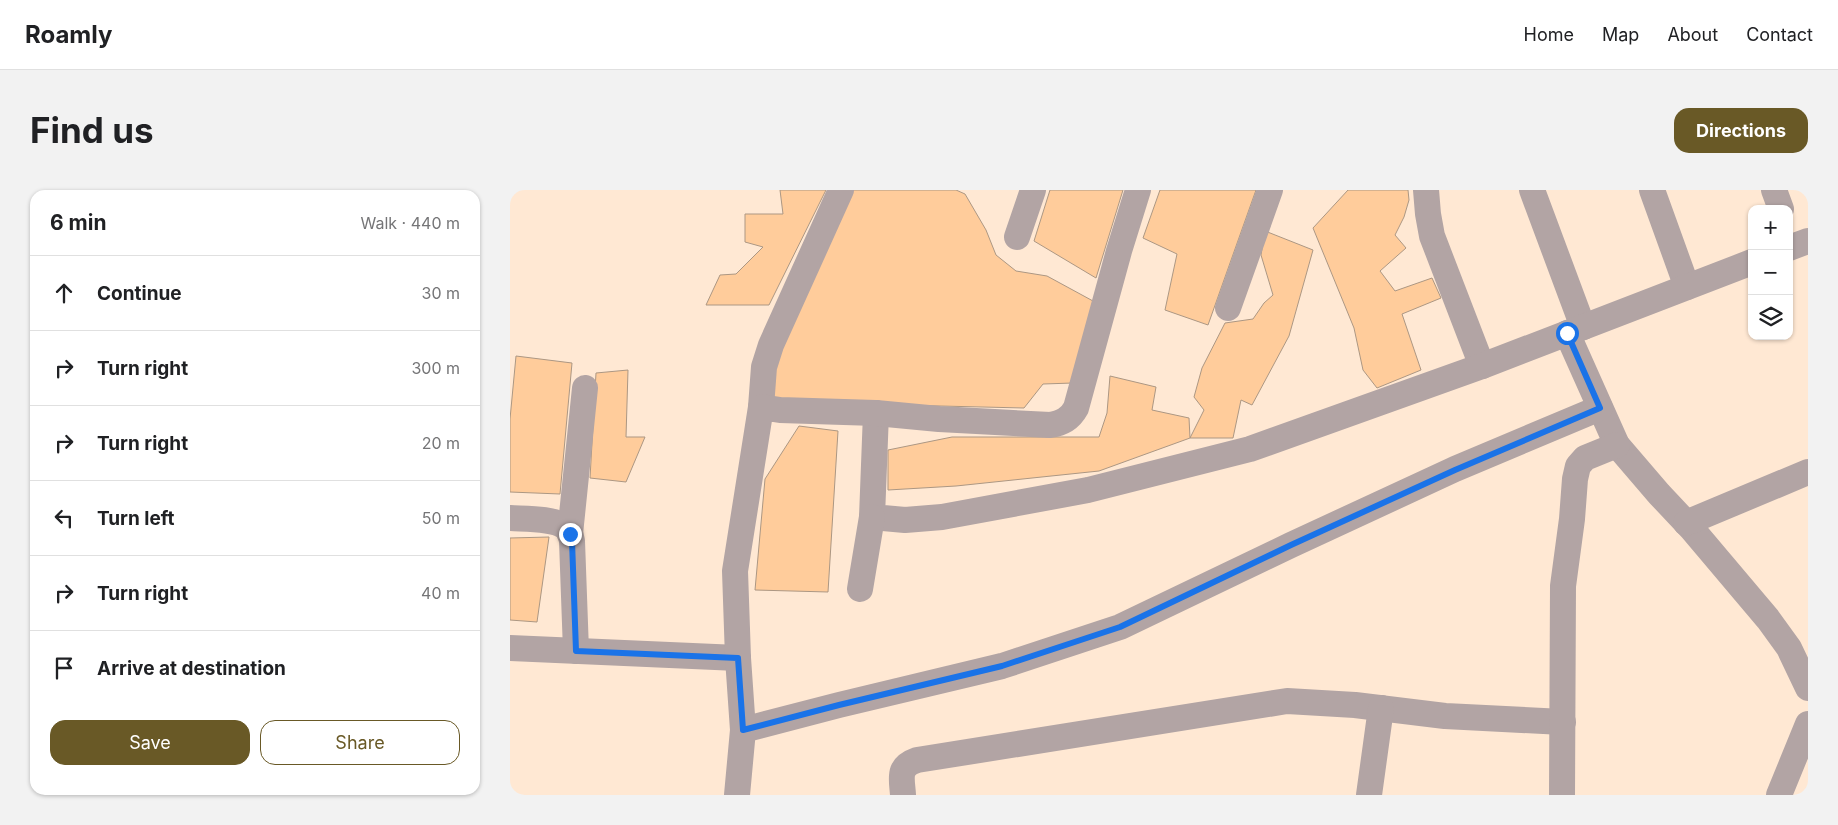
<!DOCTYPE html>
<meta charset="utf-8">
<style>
:root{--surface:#fff;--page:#f2f2f2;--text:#202124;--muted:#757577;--line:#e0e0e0;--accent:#695926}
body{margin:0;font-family:Inter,sans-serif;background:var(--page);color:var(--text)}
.controls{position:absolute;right:15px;top:15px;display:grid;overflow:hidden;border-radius:10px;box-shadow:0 1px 4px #0004}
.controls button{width:45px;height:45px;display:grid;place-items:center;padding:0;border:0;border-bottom:1px solid var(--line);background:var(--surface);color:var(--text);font:25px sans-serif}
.stop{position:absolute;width:15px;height:15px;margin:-11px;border:4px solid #1a73e8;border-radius:50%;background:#fff}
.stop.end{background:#1a73e8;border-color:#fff;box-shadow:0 1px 5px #0008}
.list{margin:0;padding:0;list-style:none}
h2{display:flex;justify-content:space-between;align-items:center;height:65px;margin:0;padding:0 20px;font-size:21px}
h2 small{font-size:16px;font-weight:400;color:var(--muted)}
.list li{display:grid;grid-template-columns:32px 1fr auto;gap:15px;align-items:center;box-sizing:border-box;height:75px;padding:0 20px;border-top:1px solid var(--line)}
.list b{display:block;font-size:19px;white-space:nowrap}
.list em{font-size:16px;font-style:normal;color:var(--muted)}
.actions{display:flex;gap:10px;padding:15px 20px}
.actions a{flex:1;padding:11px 0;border:1px solid var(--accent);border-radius:15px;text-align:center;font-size:18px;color:var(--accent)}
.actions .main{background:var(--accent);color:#fff}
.icon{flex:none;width:28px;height:28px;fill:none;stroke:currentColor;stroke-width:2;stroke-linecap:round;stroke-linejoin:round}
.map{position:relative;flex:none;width:1298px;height:605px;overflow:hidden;border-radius:15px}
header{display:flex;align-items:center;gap:30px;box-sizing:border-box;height:70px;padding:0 25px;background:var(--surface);border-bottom:1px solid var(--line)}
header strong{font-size:24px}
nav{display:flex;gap:28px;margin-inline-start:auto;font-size:18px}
.intro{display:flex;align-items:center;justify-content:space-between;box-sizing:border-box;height:120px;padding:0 30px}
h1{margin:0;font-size:35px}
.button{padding:12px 22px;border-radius:15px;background:var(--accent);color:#fff;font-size:18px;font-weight:700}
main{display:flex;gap:30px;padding:0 30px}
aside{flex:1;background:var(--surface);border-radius:15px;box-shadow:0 1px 4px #0004}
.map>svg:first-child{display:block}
</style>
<header>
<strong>Roamly</strong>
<nav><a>Home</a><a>Map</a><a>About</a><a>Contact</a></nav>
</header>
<div class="intro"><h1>Find us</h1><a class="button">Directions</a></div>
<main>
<aside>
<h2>6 min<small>Walk · 440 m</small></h2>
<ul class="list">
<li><svg class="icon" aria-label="ahead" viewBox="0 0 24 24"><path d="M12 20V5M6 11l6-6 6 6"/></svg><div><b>Continue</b></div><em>30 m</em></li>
<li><svg class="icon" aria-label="right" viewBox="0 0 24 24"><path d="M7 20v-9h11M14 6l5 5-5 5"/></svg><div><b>Turn right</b></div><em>300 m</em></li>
<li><svg class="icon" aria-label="right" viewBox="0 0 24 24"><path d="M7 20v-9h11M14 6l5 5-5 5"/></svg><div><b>Turn right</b></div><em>20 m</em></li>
<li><svg class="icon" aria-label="left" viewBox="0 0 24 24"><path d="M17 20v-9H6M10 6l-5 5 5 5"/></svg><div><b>Turn left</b></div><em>50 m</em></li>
<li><svg class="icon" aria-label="right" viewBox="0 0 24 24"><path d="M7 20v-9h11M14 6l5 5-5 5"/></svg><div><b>Turn right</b></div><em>40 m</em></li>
<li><svg class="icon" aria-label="arrive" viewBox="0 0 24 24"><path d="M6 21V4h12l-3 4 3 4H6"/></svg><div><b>Arrive at destination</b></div></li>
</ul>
<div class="actions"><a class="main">Save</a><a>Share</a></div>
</aside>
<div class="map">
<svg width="1298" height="605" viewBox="0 0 1298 605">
<rect width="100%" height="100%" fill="#ffe8d3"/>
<!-- building -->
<g fill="#ffcc9b" stroke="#ac9783">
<path d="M270,0H316L259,115H196L210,85L226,84L253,57L235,52V24H273Z"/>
<path d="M338,0H446L455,4L476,40L486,65L506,81L537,86L583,111L563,193L533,194L514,218L261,212L262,172Z"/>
<path d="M540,0H613L586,88L524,51Z"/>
<path d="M650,0H746L698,135L655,120L667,64L633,48Z"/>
<path d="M838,0H898L899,10L894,27L885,45L896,58L870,81L885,101L922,88L931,108L892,124L911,180L867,198L853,180L844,138L803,38Z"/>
<path d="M755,41L803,60L779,146L742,215L731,210L723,248H680L694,220L684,207L692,178L715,133L743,129L754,113L763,105L751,65Z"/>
<path d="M6,166L62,173L50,304L0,302V229Z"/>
<path d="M118,180L116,247H135L116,292L80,288L86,183Z"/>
<path d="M600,186L646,197L642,220L679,228L680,248L589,281L446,296L378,300V260L442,247H589L597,223Z"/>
<path d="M289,236L328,241L318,402L245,400L255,289Z"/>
<path d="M39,347L27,432L0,430V348Z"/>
</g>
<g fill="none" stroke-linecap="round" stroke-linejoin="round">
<!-- minor -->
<g stroke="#b2a4a4" stroke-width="26">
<path d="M916,0L918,24L922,46L972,176"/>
<path d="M1022,0L1073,137"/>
<path d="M1142,0L1177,97"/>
<path d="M1264,0L1271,19"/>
<path d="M507,47L523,0"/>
<path d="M1279,58L1298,51"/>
<path d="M718,118L760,0"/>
<path d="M1057,143L1107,255L1149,304L1182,339L1258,429L1279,458L1298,498"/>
<path d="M251,217L254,177L261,155L331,0"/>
<path d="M366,223L362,327L395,330L432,327L578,300L740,259L972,176L1242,72"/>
<path d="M0,328C14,329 44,328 55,337C60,341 61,346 62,351L66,461"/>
<path d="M1176,333L1298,282"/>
<path d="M60,344L75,198"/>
<path d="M350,399L362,327"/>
<path d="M0,458L228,468"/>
<path d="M233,540L329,515L492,476L610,437L781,355L945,279L1090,218"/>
<path d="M227,605L233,540L228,468L225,381L251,217L270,220L366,223L429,229L540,235C552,233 560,229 566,218L609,61L628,0"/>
<path d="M393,605C392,588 387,577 407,570L777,511L845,515L935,526L1053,532"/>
<path d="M859,605L871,518"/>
<path d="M1052,605L1053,396L1062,329L1065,289L1068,276L1075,268L1107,255"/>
<path d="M1269,605L1298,534"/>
</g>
</g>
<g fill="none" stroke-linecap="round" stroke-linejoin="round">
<!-- route -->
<path stroke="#1a73e8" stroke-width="6" d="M60,344L62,351L66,461L228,468L233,540L329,515L492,476L610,437L781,355L945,280L1090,218L1057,143"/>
</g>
</svg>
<div class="controls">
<button>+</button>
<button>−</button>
<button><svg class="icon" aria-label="layers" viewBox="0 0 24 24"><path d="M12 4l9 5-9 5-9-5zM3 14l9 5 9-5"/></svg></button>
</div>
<div class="stop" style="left:1057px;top:143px"></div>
<div class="stop end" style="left:60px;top:344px"></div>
</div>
</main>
